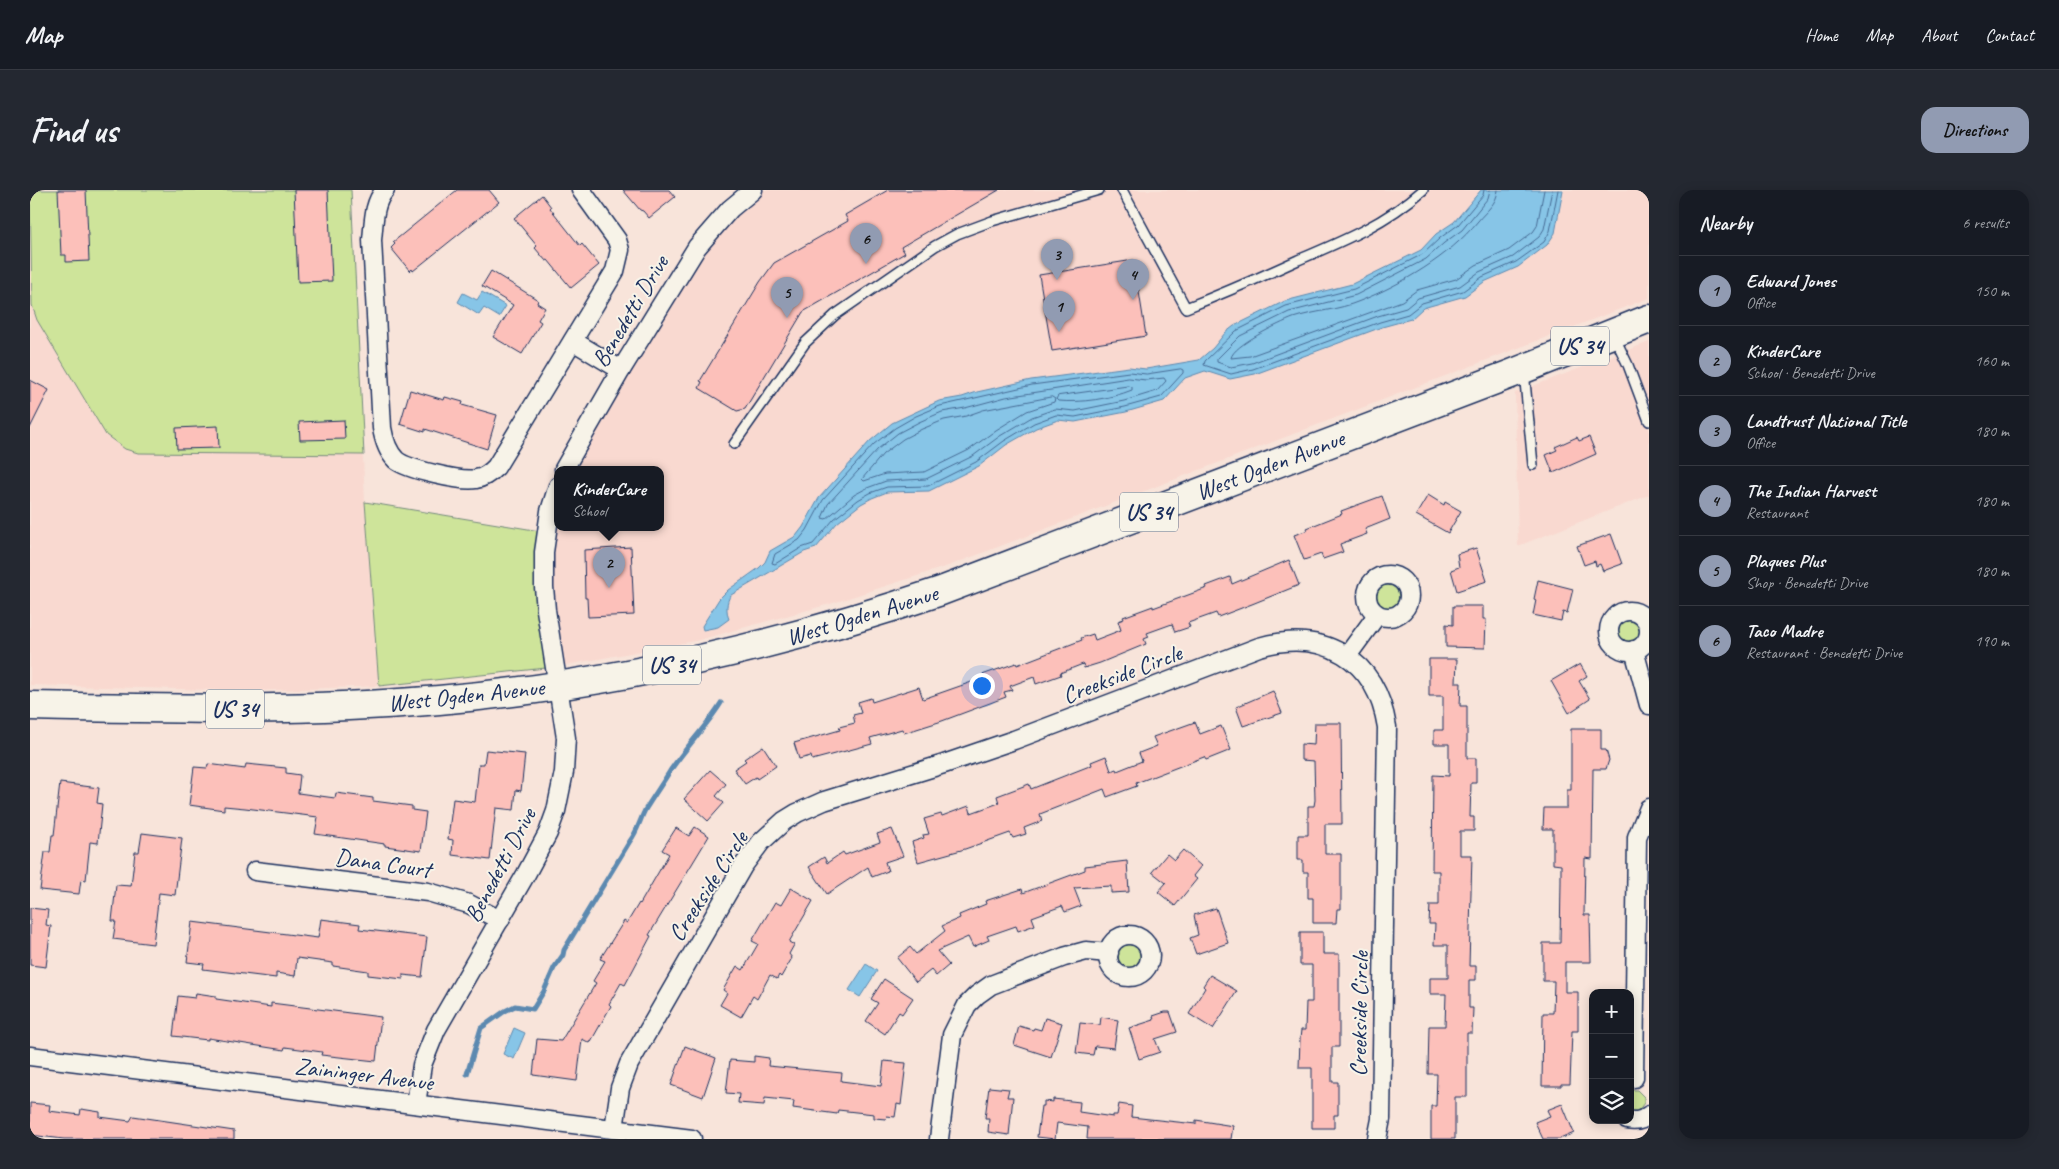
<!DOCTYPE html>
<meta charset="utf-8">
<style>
:root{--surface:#171b24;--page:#242831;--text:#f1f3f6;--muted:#9ea1a6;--line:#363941;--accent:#919bb2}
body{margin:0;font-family:Caveat,sans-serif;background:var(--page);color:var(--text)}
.controls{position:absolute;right:15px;bottom:15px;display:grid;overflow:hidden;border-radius:10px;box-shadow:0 2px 12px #0003}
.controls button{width:45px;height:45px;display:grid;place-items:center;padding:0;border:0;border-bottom:1px solid var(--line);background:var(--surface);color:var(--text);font:25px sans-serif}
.you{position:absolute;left:951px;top:495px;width:18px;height:18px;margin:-12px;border:4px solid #fff;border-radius:50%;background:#1a73e8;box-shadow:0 0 0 8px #1a73e833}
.badge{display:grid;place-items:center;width:32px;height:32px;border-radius:50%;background:var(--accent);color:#111;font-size:16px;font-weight:700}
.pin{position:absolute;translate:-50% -41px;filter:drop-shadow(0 1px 2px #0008)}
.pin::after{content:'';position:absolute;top:26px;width:18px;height:15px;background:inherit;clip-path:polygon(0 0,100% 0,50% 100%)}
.popup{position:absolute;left:524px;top:276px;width:110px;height:65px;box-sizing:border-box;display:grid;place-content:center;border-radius:10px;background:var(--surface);filter:drop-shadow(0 1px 4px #0005);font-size:16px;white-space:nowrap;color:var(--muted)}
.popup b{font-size:19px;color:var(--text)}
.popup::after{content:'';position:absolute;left:50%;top:100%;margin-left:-10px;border:10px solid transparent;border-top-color:var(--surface)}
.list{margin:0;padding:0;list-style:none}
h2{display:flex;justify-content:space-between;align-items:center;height:65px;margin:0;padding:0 20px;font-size:21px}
h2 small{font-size:16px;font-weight:400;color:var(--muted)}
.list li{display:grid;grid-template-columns:32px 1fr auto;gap:15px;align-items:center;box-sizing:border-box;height:70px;padding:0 20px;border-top:1px solid var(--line)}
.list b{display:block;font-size:19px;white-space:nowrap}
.list p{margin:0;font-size:16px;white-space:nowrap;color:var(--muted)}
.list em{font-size:16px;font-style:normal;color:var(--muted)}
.icon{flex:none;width:28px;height:28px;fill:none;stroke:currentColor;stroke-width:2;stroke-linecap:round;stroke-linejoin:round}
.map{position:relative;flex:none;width:1619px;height:949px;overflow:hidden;border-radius:15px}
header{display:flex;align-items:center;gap:30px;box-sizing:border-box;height:70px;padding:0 25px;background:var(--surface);border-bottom:1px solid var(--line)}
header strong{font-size:24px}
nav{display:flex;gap:28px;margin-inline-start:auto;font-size:18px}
.intro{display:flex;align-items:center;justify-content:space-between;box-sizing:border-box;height:120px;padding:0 30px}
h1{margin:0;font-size:35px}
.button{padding:12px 22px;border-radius:15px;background:var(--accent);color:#111;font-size:18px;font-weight:700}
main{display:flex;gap:30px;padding:0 30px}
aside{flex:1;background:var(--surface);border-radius:15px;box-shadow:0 2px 12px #0003}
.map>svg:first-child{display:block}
</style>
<header>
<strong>Map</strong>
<nav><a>Home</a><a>Map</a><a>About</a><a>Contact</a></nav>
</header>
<div class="intro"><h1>Find us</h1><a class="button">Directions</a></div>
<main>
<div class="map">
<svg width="1619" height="949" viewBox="0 0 1619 949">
<rect width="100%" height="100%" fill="#f8e4da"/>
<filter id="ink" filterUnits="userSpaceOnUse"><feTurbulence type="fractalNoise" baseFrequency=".02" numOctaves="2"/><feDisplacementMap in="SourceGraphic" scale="10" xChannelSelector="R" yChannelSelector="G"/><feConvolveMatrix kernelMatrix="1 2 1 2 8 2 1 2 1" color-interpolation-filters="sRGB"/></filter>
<g filter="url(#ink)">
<!-- built -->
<g fill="#f9d9d0">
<path d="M0,0H321L335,312L349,496L222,501L0,495Z"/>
<path d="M724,0H1619V108L921,375L800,414L665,451L525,477L514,402L528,297V337H630V279H535L670,53Z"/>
<path d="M1619,152V305L1488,356L1485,203Z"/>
</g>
<!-- green -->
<g fill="#cee49a" stroke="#748a7c">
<path d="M0,0H321L334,265L108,263L95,259L76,245L7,130L2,115Z"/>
<path d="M335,312L516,342L525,477L349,496Z"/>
<circle cx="1357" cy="407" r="12"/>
<circle cx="1599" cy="441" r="11"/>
<circle cx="1099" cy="766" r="13"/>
<path d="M1600,900H1607L1614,907V913L1608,921H1600Z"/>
</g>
<!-- water -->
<g fill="#87c5e7" stroke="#5c89b0">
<path d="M1451,0H1533L1525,43L1517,55L1488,77L1454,92L1435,106L1393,118L1381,129L1352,137L1225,184L1200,189L1175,181L1155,188L1134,211L1096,222L1045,232L1028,230L1006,238L976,255L949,276L899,301L857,302L842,308L831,314L807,333L786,358L774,362L701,405C696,411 696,422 699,429L688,437L673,440L672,436L689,409L698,400L729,378L735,372L740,361L766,346L773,337L789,308L840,251L862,233L909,211L932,207L947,202L1001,190L1099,177L1116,179L1169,170L1183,158L1195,143L1204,136L1255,111L1322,94L1391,60L1406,44L1424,32Z"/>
<path d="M452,102L476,116L469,127L454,118L449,125L428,112L433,103L447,110Z"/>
<path d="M836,774L847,781L830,807L819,800Z"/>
<path d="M484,838L495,843L484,869L473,864Z"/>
</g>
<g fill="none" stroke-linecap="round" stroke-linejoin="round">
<!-- shore -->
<g stroke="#466b95" stroke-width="1">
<path d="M1454,0L1453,5L1428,35L1410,48L1393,64L1324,99L1256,116L1206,141L1175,171L1174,175L1201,184L1223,179L1350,132L1378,124L1392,113L1433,101L1452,87L1486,72L1514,52L1520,41L1528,0"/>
<path d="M1460,0L1458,8L1432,40L1414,53L1396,69L1326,105L1259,122L1210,146L1187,169V172L1201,177L1222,173L1348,126L1376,118L1388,108L1430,96L1449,82L1483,67L1509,47L1514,39L1522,0"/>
<path d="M1468,0C1467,14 1456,21 1448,31C1419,67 1372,94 1330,111C1309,120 1284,121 1263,128C1250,133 1203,155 1201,168L1220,166L1372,111L1387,100L1426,89L1446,75L1479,60L1503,42L1507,36L1514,0"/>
<path d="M1151,179L1153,180V183L1131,207L1095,217L1045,227L1026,225L1004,233L974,251L946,272L898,296L857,297L840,303L828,310L804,329L783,354L771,358L745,374L742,373L745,364L769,350L777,340L793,310L844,254L865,238L886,226L910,216L1002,195L1099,182L1116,184Z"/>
<path d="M1099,188L1116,190L1134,188L1136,191L1127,201L1094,211L1045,221L1025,219L1002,227L970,246L943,266L896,289L856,291L837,298L824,305L796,329L792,328L798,314L848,259L868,243L889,232L912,222L935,218L976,207Z"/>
<path d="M1099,196L1102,197V200C1080,209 1051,213 1028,211L1026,209L1028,206Z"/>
<path d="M1022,207L1025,209L1024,212L997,221L966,240L939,260L894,282L855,284L834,291L832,289L853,264L873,249L892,239L914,230L936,226L953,220Z"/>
</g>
<!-- stream -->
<path stroke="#5c89b0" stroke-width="5" d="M437,884L451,838L475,821L485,816L503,819L514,801L524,778L533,765L534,760L600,651C608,640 609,632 615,620C623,607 632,594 640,581C656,557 676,537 691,513"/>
</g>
<!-- building -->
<g fill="#fcc0ba" stroke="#1b2f5e">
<path d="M28,0H56L59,71L36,72V65H31Z"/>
<path d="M264,0H298L302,91L268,92Z"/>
<path d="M427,0H459L469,12L383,81L382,79L380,81L361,58L365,54L363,52Z"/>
<path d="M593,0H639L645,7L619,28L613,21L610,20Z"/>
<path d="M858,0H969L871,57L875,63L773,122L715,219L707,221L669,198L672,192L670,191L730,92L744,73L818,31L815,25Z"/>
<path d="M512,5L521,17L520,18L550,56L552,54L569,75L541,98L518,70L516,71L505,58L507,56L484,28Z"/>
<path d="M1104,70L1116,146L1022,161L1009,85Z"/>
<path d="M461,81L508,110L507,113L515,118L508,130L511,132L492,164L463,147L483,115L452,96Z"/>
<path d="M0,190L19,200L0,238Z"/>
<path d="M380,200L414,210L415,207L433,212L432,215L467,225L457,259L395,239V242L370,234Z"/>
<path d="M314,230L315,249L270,250L269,232Z"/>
<path d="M188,236L189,258L147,259L146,238Z"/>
<path d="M1547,247L1549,251L1559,247L1566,264L1523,283L1516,265L1527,260L1525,257Z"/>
<path d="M1398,305L1414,315L1415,312L1431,321L1418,343L1386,325Z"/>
<path d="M1352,306L1360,329L1335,339L1337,344L1310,354L1313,362L1293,369L1291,364L1274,370L1264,345L1278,340L1277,338L1312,324L1311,321Z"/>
<path d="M1581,344L1592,374L1573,381L1570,374L1566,376L1565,371L1554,375L1547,356Z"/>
<path d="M601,357L604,425L558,427L557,408H555L554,360Z"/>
<path d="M1446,358L1457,391L1427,401L1421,380L1429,377L1427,364Z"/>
<path d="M1259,370L1269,395L1222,414L1188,427L1186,423L1158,433L1160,437L1145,442L1142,434L1117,443L1119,447L1114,449L1116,454L1070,473L1054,478L1053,474L1030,483L1031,485L1006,494L1004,487L980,496L982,500L974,502L976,507L912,531L874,543L872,539L840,548L842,554L782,570L781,566L769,569L764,553L810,540L809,537L825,533L823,525L831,523L828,512L841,508L842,512L889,497L893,509L953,488L952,485L986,473L987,475L1052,450L1051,448L1063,444L1065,450L1091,440L1088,431L1094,429L1093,427L1123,416V418L1177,398L1176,396L1200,387L1202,394Z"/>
<path d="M1508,390L1543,399L1537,423L1533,422L1531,431L1503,425L1506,410L1504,409Z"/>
<path d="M1423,416H1453V429H1456L1455,458L1416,457V434L1423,435Z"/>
<path d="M1399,469H1427L1426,493H1431L1430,516H1437V568H1446V593H1441L1440,627H1444V641H1430V665H1442L1439,776H1446V790H1439V818H1443L1442,843H1437V907H1425V949H1401V916H1406L1407,884H1398L1399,836H1415L1416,804H1400V788H1418V755H1404L1405,734H1399L1400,715H1409V681H1402L1403,585L1419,586V554H1404V540H1413V506H1399Z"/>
<path d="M1550,474L1557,486L1549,491L1560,509L1539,523L1521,491Z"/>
<path d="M1243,501L1252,523L1213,536L1206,517Z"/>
<path d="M1165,532L1170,544L1191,536L1201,560L1176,570L1174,567L1106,593L1107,596L1077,607L1074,599L1010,624L1012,631L994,638L996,644L983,648L980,643L935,659L888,672L882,652L894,648L893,645L899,644L894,629L911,624L912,626L939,616L941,623L969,613L967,606L999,594L1001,599L1062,575L1061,572L1076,566L1081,581L1086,579L1087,581L1112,571L1109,563L1127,556L1123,547Z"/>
<path d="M1285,533H1311L1312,634H1295V664H1311V719H1307L1306,733H1283V708H1278V682H1273V670H1268V645H1278V616H1284L1285,610L1284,571L1271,570V554L1284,555Z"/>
<path d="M1541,539H1571V560H1576L1579,570L1576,579H1563L1562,669L1555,668L1554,725H1560L1561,772H1535V802H1548V841H1542L1540,894H1531V896H1512L1513,823H1523L1524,791H1513V753H1530L1531,691V675L1523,674V639H1513L1514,618H1537V600H1541Z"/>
<path d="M733,556L746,576L727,589L726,587L715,594L704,579L716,571L714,569Z"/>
<path d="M456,560L495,564L491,601L486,600L484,620L466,618L460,670L422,665L423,650L418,649L423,609L445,612L449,574H454Z"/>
<path d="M178,574L215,579L216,574L256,578V583L270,585L268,603L305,608L306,603L343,608V611L382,616V620L396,622L391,661L355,656V654L285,644L288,627L215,618L194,616V620L159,615L164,577L177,578Z"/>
<path d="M680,580L696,594L686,606L694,613L678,631L654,609Z"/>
<path d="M30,593L69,598L67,613L72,614L68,653L60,652L56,690L51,689L49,704L10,700L15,662H20L22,645H24Z"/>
<path d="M665,637L679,646L619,745L621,746L595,795L591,793L579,814L581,816L560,853L552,849L547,891L503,885L507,849L531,851L566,793L563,791L575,771L570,769L594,731L597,733L609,713L610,714L639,664L632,660L646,638L659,646Z"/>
<path d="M862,639L873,666L855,672L858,681L842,687L838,677L797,704L779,677L794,667L797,673L813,662L815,665L850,652L847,644Z"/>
<path d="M112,643L152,648L145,705L129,703L123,754L83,749L86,731H82L86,695L101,696L105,662H109Z"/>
<path d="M1153,660L1171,676L1163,686L1167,689L1145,716L1128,702L1136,693L1122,682L1137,664L1144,670Z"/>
<path d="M1097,671L1099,702L1081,703V696L1044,698L1051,716L1035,722L1032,716L1002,727L1005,735L988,741L986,736L957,746L959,750L943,757L938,747L907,761L919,775L906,786L901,780L886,792L867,768L880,757L886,764L915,741L912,736L930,728L929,725L956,714L955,711L992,699L993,703L1055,680V676Z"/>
<path d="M761,698L783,711L759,752L764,755L759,764L762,768L751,787L749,785L747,789L740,785L727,809L723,806L711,827L690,815L697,803L693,800L707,776L713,780L728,754L722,751L745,712L751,715Z"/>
<path d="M0,718L18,720L16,735L21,736L16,777L0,775Z"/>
<path d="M1186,718L1198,753L1166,764L1160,748L1168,745L1164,725Z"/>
<path d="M291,729L330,734L329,739L397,747L392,787L373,785V789L338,785V781L303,776V773L267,768L265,786L246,783V788L173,779L174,774L157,772L162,732L288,748Z"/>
<path d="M1270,742H1293V764H1309V857H1302V892H1308V925H1304V938H1282V878H1269L1270,849L1271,840H1275L1276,812H1282V775H1270Z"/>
<path d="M1180,785L1207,801L1183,839L1159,824L1175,798L1173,796Z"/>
<path d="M854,789L883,808L872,824L869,822L855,844L836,831L848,813L841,809Z"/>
<path d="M166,803L186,806V809L241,817V813L351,827L346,871L291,865L292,862L255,857L254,860L178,848V850L143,846L148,806L165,808Z"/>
<path d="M1135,822H1140L1147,842L1125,849L1130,862L1109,869L1099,838L1124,830L1123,826Z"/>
<path d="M1071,827L1088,830L1084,858L1065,856L1063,865L1046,863L1050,833L1070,835Z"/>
<path d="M1015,828L1032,833L1021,867L984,855L989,836L1003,840L1004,838L1011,840Z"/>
<path d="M655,856L686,868L673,907L641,895Z"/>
<path d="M724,866L739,868L738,876L812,883L811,891L851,896L854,871L876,873L871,915L867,914L865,927L857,926L856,929L844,928V924L808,920L807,924L763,918L764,911L735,908L734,915L708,913L709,904L696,903L700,870L724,872Z"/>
<path d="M959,897L979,899L977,907H983L979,945L958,942L959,928H955Z"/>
<path d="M1023,909L1050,912L1049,922L1083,927V925H1087L1089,914L1102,916L1101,927L1166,934V930L1203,936L1201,949H1057L1058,937L1027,933L1025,949L1007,947L1011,916H1014V911L1023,912Z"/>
<path d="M0,913L20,915L19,921L50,925L51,919L70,922V927L100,931L103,926L204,941V949H34L0,945Z"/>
<path d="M1532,914L1544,943L1530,949H1513L1505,932L1520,926L1517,920Z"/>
</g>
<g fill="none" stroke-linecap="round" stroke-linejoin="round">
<!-- service casing -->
<g stroke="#1b2f5e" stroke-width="12">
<g id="service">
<path d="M1092,0L1156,118C1194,103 1231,87 1268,70C1313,51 1356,33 1393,0"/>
<path d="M1584,146L1598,175L1619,231"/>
<path d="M1494,181L1503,275"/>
<path d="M704,254L775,153L805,125L905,56L927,44L962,31L1069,0"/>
</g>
</g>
<!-- minor casing -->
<g stroke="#1b2f5e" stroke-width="21">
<g id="minor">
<path d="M355,0C343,14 344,32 342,50L352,238C354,250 357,261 366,270C376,279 432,292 446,289C454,288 460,283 466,277L585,81L590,60L587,50L551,0"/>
<path d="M543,151L591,180"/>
<path d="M534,279L591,180L667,57L700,19L723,0"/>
<circle cx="1358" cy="406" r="21"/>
<circle cx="1599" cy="441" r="20"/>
<path d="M1604,460L1619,515"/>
<path d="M1317,466L1347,425"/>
<path d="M225,681L398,702L439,714L470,730"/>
<circle cx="1099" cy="766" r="21"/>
<path d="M0,866L662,949"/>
<path d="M1604,888L1607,647L1619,618"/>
<path d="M386,914L392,875L406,840L496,684L518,643L526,621L534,582L536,548L516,420L514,397V362L520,321L528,296"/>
<path d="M1597,930C1606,932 1612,931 1619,925"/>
<path d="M584,939L590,898L599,874L713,676L731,652L754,631L767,623L794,611L914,574L984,550L1229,457C1294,439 1346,468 1357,537L1351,929L1347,949"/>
<path d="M909,949L922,845L937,815L947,805L961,795L1034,767L1056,761L1079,763"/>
</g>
</g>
<!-- primary casing -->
<g stroke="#1b2f5e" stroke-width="31">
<path id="primary" d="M0,516C136,519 273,522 409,510C580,495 749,456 911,401L1481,184L1619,129"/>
</g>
<!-- service -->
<use href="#service" stroke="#f7f3e8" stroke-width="9"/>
<!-- minor -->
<use href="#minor" stroke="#f7f3e8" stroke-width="18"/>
<!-- primary -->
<use href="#primary" stroke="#f7f3e8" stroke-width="28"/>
</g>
</g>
<g text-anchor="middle" stroke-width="4" stroke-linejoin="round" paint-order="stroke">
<!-- shield labels -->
<g fill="#f7f3e8" stroke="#5d6a87" stroke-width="1">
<rect x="1521" y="136.5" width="58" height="39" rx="4"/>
<rect x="1090" y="302.5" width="58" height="39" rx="4"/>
<rect x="613" y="455.5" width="58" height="39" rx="4"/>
<rect x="176" y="499.5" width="58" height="39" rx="4"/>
</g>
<g font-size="22" font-weight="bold" fill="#1b2f5e">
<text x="1550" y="164">US 34</text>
<text x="1119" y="330">US 34</text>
<text x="642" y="483">US 34</text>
<text x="205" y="527">US 34</text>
</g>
<!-- street labels -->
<g font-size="24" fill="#1b2f5e" stroke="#f7f3e8">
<text transform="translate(600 121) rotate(-59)" y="8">Benedetti Drive</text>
<text transform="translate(1240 275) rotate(-21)" y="8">West Ogden Avenue</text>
<text transform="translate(832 425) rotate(-17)" y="8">West Ogden Avenue</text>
<text transform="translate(1092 484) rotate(-21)" y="8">Creekside Circle</text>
<text transform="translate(436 505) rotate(-6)" y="8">West Ogden Avenue</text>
<text transform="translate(353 673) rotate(8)" y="8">Dana Court</text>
<text transform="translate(470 675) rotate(-62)" y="8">Benedetti Drive</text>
<text transform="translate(678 696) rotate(-57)" y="8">Creekside Circle</text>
<text transform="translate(1329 824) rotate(-89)" y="8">Creekside Circle</text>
<text transform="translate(334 884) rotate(7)" y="8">Zaininger Avenue</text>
</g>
</g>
</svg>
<div class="controls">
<button>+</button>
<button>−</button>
<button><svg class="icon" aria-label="layers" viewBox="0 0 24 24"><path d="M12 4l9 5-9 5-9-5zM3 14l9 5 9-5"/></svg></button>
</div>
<div class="you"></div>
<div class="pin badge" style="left:1029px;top:142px">1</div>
<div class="pin badge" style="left:579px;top:398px">2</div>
<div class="popup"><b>KinderCare</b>School</div>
<div class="pin badge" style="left:1027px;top:90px">3</div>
<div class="pin badge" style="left:1103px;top:110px">4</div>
<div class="pin badge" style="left:757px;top:128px">5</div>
<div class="pin badge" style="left:836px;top:74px">6</div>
</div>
<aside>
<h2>Nearby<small>6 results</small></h2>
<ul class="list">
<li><span class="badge">1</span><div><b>Edward Jones</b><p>Office</p></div><em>150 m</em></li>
<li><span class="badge">2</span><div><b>KinderCare</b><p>School · Benedetti Drive</p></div><em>160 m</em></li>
<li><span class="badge">3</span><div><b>Landtrust National Title</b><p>Office</p></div><em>180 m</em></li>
<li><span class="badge">4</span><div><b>The Indian Harvest</b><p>Restaurant</p></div><em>180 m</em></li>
<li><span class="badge">5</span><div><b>Plaques Plus</b><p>Shop · Benedetti Drive</p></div><em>180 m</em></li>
<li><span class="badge">6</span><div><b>Taco Madre</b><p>Restaurant · Benedetti Drive</p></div><em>190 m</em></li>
</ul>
</aside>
</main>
